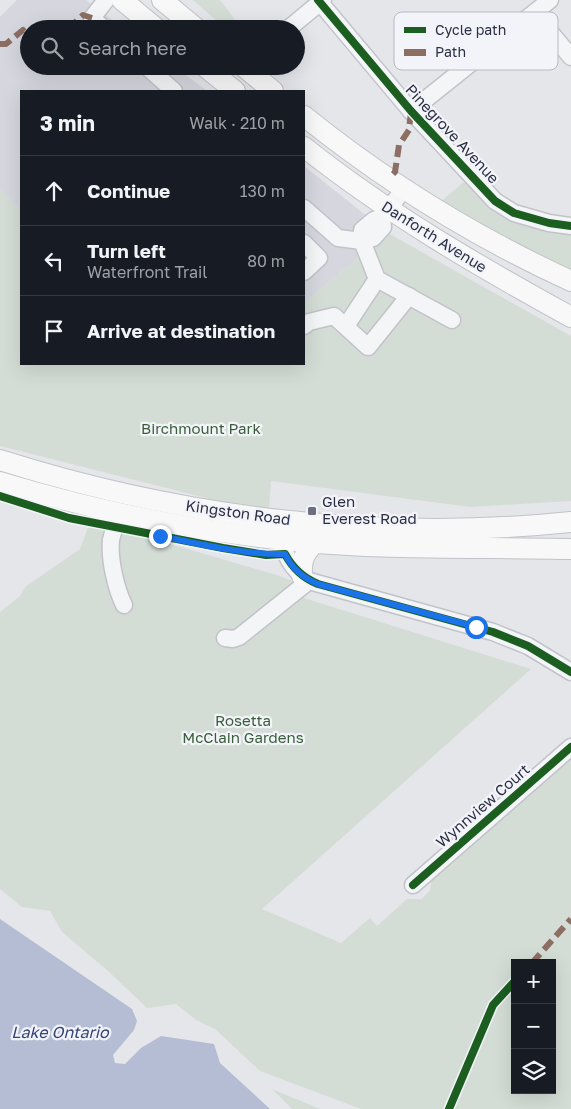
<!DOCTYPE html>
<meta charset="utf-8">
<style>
:root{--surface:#171b24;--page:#242831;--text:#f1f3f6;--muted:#9ea1a6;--line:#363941}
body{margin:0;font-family:"Golos Text",sans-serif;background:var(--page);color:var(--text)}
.controls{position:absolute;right:15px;bottom:15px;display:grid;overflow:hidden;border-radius:0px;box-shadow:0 5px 20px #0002}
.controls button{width:45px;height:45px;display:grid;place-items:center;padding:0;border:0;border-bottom:1px solid var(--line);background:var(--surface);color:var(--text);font:25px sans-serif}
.stop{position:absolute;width:15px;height:15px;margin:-11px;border:4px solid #1a73e8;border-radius:50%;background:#fff}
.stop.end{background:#1a73e8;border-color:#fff;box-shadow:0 1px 5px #0008}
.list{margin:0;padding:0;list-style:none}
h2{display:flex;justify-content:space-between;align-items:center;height:65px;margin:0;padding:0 20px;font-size:21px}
h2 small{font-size:16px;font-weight:400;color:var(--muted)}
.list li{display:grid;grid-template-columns:32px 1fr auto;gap:15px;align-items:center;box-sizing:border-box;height:70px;padding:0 20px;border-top:1px solid var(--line)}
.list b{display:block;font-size:19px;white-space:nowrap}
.list p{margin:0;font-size:16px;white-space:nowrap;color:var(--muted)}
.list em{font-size:16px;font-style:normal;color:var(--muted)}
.icon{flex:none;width:28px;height:28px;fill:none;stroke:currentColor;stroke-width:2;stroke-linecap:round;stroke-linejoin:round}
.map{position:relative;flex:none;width:571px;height:1109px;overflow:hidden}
.search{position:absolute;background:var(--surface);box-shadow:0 5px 20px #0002;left:20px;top:20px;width:285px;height:55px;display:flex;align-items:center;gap:12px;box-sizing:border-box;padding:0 18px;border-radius:28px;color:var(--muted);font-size:19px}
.panel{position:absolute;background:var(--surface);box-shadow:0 5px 20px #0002;left:20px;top:90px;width:285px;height:275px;border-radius:0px}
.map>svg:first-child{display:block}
</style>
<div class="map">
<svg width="571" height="1109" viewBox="0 0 571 1109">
<rect width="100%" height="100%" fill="#e5e6ea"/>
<!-- built -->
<g fill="#d6d7de">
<path d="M17,0H86L124,29H29V66H174L207,91H21V211L0,189V17Z"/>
<path d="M304,166L388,233L304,303Z"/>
</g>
<!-- green -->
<g fill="#d3ddd6" fill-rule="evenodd">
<path d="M193,0H220L242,29H226Z"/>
<path d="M465,181C498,211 525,230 571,234V274L439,203Z"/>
<path d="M0,189L21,211V364H304V303L388,233L571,336V501L470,507L271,481L269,511L250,509L0,446Z"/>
<path d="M89,525L181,547L280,576L295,582L288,593L531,669L262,909L341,943L370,918L377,926L407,899H422L430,890L433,871L571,754V1109H361L260,1071L215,1029L196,1020L176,1004L147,1008L108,971L62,932L50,911L22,907L0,889V612L20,596L25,587L80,549ZM515,963H552V1090H515Z"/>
<path d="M272,1089L320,1109H292Z"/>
</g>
<!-- water -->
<path fill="#b4bdd4" d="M0,919L132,1009L137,1021L134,1030L113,1055L115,1063L125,1064L141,1048L161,1036L214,1044L220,1063L270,1109H0Z"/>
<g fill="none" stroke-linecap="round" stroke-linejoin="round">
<!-- minor casing -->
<g stroke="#c2c3c8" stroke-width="19">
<g id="minor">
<path d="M318,0L411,111L495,201L514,213L549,223L571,226"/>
<path d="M534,13L571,57"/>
<path d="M104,29L92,18L106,0"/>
<path d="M288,29L323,0"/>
<path d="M146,66L174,91"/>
<path d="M411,111L550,0"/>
<path d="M404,189L382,217L374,220L362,230V241L377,279L452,320"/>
<path d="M304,208L338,238L362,241L373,238L383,227L382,217"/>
<path d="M304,243L319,258L304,272"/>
<path d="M304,326L309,322L334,316L368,347L409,296"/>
<path d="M346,326L377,279"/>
<path d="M120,514C116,523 113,531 111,540C109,559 116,589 124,605"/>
<path d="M280,530C282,552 291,569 309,581L493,632L528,646L571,672"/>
<path d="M225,638L233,639L239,637L309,581"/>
<path d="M413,885L571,747"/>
</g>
</g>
<!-- major casing -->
<g stroke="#c2c3c8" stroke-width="22">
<g id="major">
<path d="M122,0L157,29"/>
<path d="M162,0L197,29"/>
<path d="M204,66L235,91"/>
<path d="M243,66L273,91"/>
<path d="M304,116C386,182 475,237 571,281"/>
<path d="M304,147C387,213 478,266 571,317"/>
<path d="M0,460C183,518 379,542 571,522"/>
<path d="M0,482C96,511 194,531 294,541C386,550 479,547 571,549"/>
<path d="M302,576C301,561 304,552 316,542"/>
</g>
</g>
<!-- minor -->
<use href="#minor" stroke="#f4f5f7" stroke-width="16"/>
<!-- major -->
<use href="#major" stroke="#f8f8f8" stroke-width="20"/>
<!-- quiet -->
<g stroke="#8d6e63" stroke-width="6" stroke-dasharray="12 6" stroke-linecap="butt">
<path d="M68,29L83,15L92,18"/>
<path d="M0,44H6L23,30L29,36"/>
<path d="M393,174L395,172L399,145L409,130L411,111"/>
<path d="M532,963L571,919"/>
</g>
<!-- cycleway casing -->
<g stroke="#f3f4f9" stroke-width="11">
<g id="cycleway">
<path d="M318,0L411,111L495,201L514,213L549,223L571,226"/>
<path d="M0,496L69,518L223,548L266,555L285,554C293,569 303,578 318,584L493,632L528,646L571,672"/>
<path d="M413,885L571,747"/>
<path d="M449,1109L493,1005L515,981"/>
</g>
</g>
<!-- cycleway -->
<use href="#cycleway" stroke="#1b5e20" stroke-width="8"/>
</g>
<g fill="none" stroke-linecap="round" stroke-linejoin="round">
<!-- route -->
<path stroke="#1a73e8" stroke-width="6" d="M160,536C201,544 243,555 285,554C292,569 303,578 318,584L476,627"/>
</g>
<!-- markers -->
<rect fill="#6c6f7e" stroke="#f3f4f9" stroke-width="2" x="307" y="506" width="10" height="10" rx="2.5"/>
<g text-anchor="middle" stroke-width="4.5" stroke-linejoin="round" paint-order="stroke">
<!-- street labels -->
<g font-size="15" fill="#2b2f44" stroke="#f3f4f9">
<text transform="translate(452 134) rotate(47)" y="5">Pinegrove Avenue</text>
<text transform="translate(434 237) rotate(32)" y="5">Danforth Avenue</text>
<text transform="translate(238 513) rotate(8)" y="5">Kingston Road</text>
<text transform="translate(483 806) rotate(-41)" y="5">Wynnview Court</text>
</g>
<!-- park labels -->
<g font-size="15" fill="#385f39" stroke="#f3f4f9">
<text x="201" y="434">Birchmount Park</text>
<text x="243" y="726">Rosetta<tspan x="243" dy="17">McClain Gardens</tspan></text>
</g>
<!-- poi labels -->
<g font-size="15" fill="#2b2f44" stroke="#f3f4f9" text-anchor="start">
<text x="322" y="507">Glen<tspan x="322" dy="17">Everest Road</tspan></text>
</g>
<!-- water labels -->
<g font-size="16" font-style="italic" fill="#354578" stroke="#f3f4f9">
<text x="60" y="1038">Lake Ontario</text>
</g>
</g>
<!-- legend -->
<rect x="394" y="12" width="164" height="58" rx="8" fill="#f3f4f9" stroke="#b7b9c3" stroke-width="1"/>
<rect x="404" y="27" width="22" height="6" fill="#1b5e20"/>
<rect x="404" y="49" width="22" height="7" fill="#8d6e63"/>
<g font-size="14" fill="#2b2f44">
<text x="435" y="35">Cycle path</text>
<text x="435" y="57">Path</text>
</g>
</svg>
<div class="controls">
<button>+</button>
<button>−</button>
<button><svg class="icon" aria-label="layers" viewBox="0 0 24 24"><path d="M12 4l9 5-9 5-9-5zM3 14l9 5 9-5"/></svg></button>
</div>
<div class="stop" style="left:476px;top:627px"></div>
<div class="stop end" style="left:160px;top:536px"></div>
<div class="search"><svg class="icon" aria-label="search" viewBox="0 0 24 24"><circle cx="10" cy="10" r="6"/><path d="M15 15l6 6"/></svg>Search here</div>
<section class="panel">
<h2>3 min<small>Walk · 210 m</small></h2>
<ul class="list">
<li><svg class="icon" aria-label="ahead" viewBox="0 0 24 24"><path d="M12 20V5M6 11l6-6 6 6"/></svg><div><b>Continue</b></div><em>130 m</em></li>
<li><svg class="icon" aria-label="left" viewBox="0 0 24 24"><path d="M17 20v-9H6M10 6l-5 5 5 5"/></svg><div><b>Turn left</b><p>Waterfront Trail</p></div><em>80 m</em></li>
<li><svg class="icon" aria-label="arrive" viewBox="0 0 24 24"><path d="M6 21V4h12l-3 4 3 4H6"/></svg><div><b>Arrive at destination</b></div></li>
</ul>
</section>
</div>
